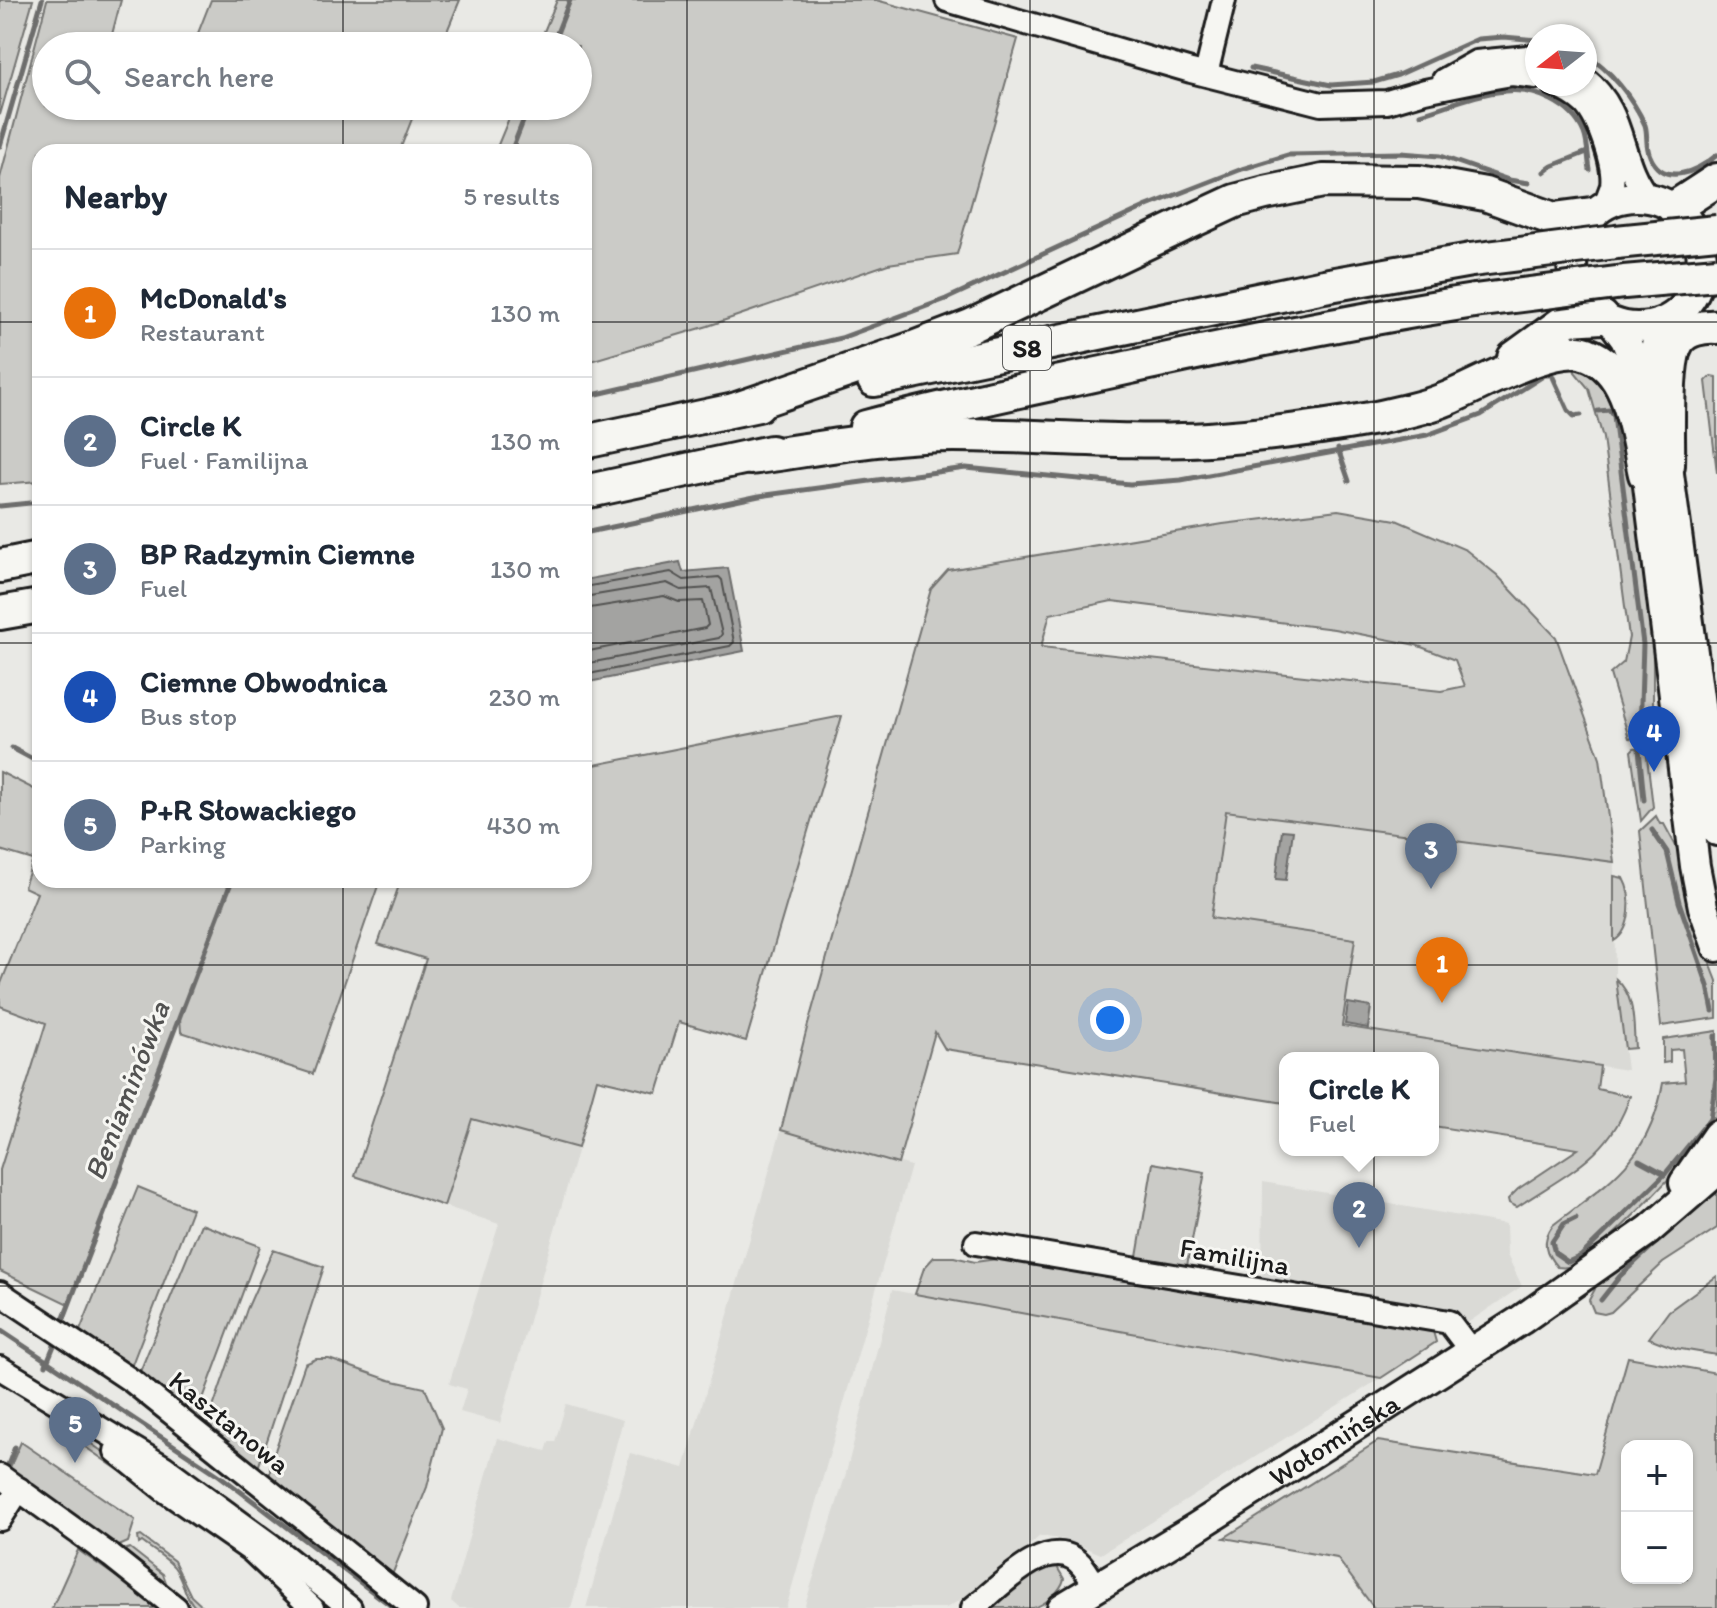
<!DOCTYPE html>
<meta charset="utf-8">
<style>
:root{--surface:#fff;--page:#f2f2f3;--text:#1f2937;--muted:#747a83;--line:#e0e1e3;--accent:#c8321e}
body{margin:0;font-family:Itim,sans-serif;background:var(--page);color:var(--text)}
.controls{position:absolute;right:24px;bottom:24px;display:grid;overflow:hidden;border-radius:16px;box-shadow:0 2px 6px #0004}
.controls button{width:72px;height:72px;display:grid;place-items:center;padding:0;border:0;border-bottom:2px solid var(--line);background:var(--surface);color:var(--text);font:40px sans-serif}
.compass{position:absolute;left:1525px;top:24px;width:72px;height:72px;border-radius:50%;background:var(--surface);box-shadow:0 2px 6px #0004;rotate:253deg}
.you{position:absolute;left:1110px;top:1020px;width:28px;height:28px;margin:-20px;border:6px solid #fff;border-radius:50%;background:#1a73e8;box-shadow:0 0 0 12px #1a73e833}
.badge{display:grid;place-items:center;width:52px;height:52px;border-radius:50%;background:var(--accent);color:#fff;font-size:26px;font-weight:700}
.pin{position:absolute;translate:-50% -66px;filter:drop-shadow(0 2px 4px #0008)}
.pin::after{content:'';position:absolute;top:42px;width:28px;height:24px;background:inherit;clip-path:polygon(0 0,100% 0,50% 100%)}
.popup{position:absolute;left:1279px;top:1052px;width:160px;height:104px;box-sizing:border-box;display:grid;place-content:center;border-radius:16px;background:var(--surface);filter:drop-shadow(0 2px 6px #0005);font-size:26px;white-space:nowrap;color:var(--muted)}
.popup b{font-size:30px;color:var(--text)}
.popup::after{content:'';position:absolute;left:50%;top:100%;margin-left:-16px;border:16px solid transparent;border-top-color:var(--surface)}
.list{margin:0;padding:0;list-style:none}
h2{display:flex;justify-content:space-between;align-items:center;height:104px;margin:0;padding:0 32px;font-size:34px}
h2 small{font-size:26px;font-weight:400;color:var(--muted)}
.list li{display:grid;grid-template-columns:52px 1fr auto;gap:24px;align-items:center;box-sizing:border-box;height:128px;padding:0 32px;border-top:2px solid var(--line)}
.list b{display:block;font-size:30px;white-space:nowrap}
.list p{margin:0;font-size:26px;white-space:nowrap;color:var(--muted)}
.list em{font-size:26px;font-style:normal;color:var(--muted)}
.icon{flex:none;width:44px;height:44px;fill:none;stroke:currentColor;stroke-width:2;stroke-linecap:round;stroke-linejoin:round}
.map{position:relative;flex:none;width:1717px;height:1608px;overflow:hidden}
.search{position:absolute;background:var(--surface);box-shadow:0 2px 6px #0004;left:32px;top:32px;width:560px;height:88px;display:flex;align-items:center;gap:20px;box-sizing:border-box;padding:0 28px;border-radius:44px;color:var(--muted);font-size:30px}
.panel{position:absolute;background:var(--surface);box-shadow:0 2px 6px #0004;left:32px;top:144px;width:560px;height:744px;border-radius:24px}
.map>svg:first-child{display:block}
</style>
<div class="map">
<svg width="1717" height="1608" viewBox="0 0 1717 1608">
<rect width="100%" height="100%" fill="#e9e9e5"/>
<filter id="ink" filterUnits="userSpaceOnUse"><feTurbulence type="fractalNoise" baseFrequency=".0125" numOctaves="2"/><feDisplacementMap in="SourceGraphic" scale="16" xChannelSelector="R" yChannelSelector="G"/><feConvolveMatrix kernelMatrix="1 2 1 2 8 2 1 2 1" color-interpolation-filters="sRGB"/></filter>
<g filter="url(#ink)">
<!-- built -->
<g fill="#dadad6">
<path d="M1226,811L1614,862L1615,974L1627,1070L1342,1026L1355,939L1211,919Z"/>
<path d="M471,1118L578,1148L500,1423L460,1412L467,1389L449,1384L499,1224L444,1206Z"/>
<path d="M781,1130L911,1166L786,1608H586L630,1453L684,1468Z"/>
<path d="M1263,1182L1506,1224L1507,1255L1522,1286L1463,1326L1262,1283Z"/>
<path d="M892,1290L1262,1357L1381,1378L1101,1554L1066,1540L1040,1536L980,1589L946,1608H804L845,1477Z"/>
<path d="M566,1404L623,1420L571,1608H459L451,1601L497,1438L546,1451L549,1442H555Z"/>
</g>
<!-- green -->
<g fill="#cbcbc7" stroke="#747472" stroke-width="2" fill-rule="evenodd">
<path d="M0,0H33L0,115Z"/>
<path d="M47,0H121L109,46H46V106H417L399,152H40V481L0,484V178Z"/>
<path d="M211,0H460L441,46H193Z"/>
<path d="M557,0H876L1018,39L957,254L888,264L708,326L584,363V152H495L514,106H578V46H538Z"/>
<path d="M1573,361L1597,371L1625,423L1653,645V738L1646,740L1629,738L1610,674L1624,662L1629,637L1603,438L1589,389L1575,372Z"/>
<path d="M1711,376L1717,377V473L1706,381Z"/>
<path d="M1338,510L1396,520L1466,550L1497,575L1556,637L1600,758L1614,862L1226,811L1211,918L1355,939L1342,1026L1600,1066L1597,1089L1630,1096C1611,1156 1566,1174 1517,1207L1509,1203L1508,1199L1518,1189L1578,1149L1433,1126V1058H1285V1103L945,1049L935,1032L898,1164L781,1130L807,1028L931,589L948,570L1223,524ZM1112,601L1334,629L1416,645L1455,660L1465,686L1441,691L1041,647L1050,614Z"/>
<path d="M842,716L746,1041L679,1022L657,1093L597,1079L578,1148L472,1119L444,1206L355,1176L426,959L378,944L401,880H584V767Z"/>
<path d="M1643,747L1646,749L1653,807L1641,821L1631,751L1634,748Z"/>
<path d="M0,772L40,792V880H380L313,1074L181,1032L180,1017L68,1304L0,1271V1170L46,1023L0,1006V986L37,893L24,887L33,860L0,850Z"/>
<path d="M1656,816L1660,824H1664L1677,848L1691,914L1717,981V1018L1661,1026L1640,831Z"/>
<path d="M1614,876L1623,878C1633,896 1632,930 1614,941Z"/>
<path d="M1616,979C1636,997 1633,1022 1635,1048L1625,1049Z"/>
<path d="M1717,1031V1110C1716,1114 1716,1119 1714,1122C1702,1148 1601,1253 1576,1265C1569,1268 1564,1268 1557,1267C1545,1253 1541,1241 1553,1225C1610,1181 1650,1160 1663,1083L1685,1081L1682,1049L1670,1050V1062L1663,1063V1039Z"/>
<path d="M1153,1163L1205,1172L1186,1271L1136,1263Z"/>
<path d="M1717,1178V1228L1663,1263L1611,1312L1604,1314L1594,1312L1589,1300L1595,1289L1593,1285Z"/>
<path d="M138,1187L192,1209L131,1367L79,1333Z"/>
<path d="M201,1224L260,1246L195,1420L139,1374Z"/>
<path d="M273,1250L324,1267L258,1468L206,1428L247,1309Z"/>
<path d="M934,1257H954L975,1262L1011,1257L1432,1328L1436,1342L1381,1378L915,1294L924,1268Z"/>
<path d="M1717,1276V1355L1675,1348L1649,1338L1669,1311Z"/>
<path d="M1628,1357L1717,1373V1608H1374L1337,1558L1224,1538L1378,1441L1595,1474ZM1627,1446H1687V1578H1627Z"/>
<path d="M316,1359H329L389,1380L425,1388L442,1428L427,1487L392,1575L270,1477V1465L305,1364Z"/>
<path d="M68,1428L144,1480L149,1491L65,1433Z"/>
<path d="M21,1442L135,1520L128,1542L110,1550L8,1472Z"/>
<path d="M141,1536L174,1561L191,1596L204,1608H196C183,1595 184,1580 174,1567C166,1557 152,1550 142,1542L139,1544L138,1537Z"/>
<path d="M130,1548L163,1574L169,1591L120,1551Z"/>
<path d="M78,1550L155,1604L153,1608H52Z"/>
<path d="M1057,1567L1064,1579C1061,1591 1045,1605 1033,1608C1019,1608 1001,1608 988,1608L1042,1568Z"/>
</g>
<!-- water -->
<g fill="#a3a3a1" stroke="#6d6d6c" stroke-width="2">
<path d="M680,562L683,572L728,568L744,651L584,683V580Z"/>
<path d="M1282,830L1293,831L1286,880L1276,879Z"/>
<path d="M1348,1003L1371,1007L1368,1028L1345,1024Z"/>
</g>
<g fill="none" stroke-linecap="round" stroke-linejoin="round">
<!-- shore -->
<g stroke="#525251" stroke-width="2">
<path d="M584,587L671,572L684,580L719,577L722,580L734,642L730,646L584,675"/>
<path d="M584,597L667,583L681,590L711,588L722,634L719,638L584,664"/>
<path d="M584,609L664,596L679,602L703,601L708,625L705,628L584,652"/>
</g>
<!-- stream -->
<g stroke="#6d6d6c" stroke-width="5">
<path d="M552,46L570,0"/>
<path d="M1585,54C1610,69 1633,98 1645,125C1648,134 1645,145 1650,156C1663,188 1698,171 1717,155"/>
<path d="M1251,68L1331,85L1374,82L1398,75L1478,39L1504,37L1537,40"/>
<path d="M1421,114C1448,106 1477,93 1506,91C1535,88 1572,104 1584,133C1588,143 1588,159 1590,170"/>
<path d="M0,146L42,0"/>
<path d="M511,152L529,106"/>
<path d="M1544,172L1552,166L1587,152"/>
<path d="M584,397L841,338L946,299L1147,206L1242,169L1288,155L1401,153L1440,156L1509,180L1529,183"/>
<path d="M1598,411L1610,410L1614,416L1643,644L1640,732"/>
<path d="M1338,449L1349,481"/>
<path d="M0,506L40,502"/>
<path d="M584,533L759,496L966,468L1130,484L1181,480L1427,435L1481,415L1545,375H1552L1568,410L1574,416L1581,415"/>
<path d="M12,748L40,763"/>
<path d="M1639,749L1644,800"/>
<path d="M1652,830L1667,852L1679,902L1708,986L1713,1011"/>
<path d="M1639,1160L1665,1174"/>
<path d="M1702,1202L1717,1190"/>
<path d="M1576,1218L1564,1224L1552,1242L1555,1253L1568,1262L1581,1256L1665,1174L1710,1119L1716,1078L1715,1036"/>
<path d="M1601,1300L1620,1276L1673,1227"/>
<path d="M64,1318L232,880"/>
<path d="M0,1330L220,1476L394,1608"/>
<path d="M46,1365L55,1343"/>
<path d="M8,1465L15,1447"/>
</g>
<!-- minor casing -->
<g stroke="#1c1c1c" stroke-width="28">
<g id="minor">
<path d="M947,0L1191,71L1321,104L1387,102L1425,91L1489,78L1512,74L1537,77"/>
<path d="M1206,74L1224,0"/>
<path d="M1585,79C1628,113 1617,160 1648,197"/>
<path d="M1444,80L1476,62L1537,56"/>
<path d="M1553,84C1564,89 1576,95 1585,104C1599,119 1615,166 1612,186C1610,192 1607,198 1606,204"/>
<path d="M976,1243L1449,1322L1471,1351"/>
<path d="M0,1293L132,1381L415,1608"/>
<path d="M0,1368L164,1467L272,1546L350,1608"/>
<path d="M116,1451L164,1490L252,1551L312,1608"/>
<path d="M0,1476L111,1556L176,1608"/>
<path d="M0,1519L19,1489"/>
<path d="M973,1608C997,1590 1042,1539 1073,1558C1084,1564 1090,1578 1096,1587"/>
</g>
</g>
<!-- major casing -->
<g stroke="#1c1c1c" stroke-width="34">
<g id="major">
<circle cx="1637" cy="262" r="65"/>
<path d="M1614,324L1625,339L1632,356L1695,866L1703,907L1717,947"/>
<path d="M1659,398C1655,371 1650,347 1664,322"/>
<path d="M1665,444L1717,831"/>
<path d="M1684,1183L1717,1135"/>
<path id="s1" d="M1062,1608L1195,1528L1521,1320L1649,1230L1717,1171"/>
</g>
</g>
<!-- highway casing -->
<g stroke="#1c1c1c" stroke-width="38">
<g id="highway">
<path d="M1674,208L1717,180"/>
<path d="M1514,358L1568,319L1602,317"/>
<path d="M874,380L1324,286L1471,260"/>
<path d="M737,409L911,349L971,326L1194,220L1235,201L1265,193L1323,181L1419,182L1485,194L1554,219L1592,214"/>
<path d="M866,427C945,406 1024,390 1103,373C1226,346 1349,321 1474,301"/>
<path d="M584,442L758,405"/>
<path d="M750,458C817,449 887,435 954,435C1039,435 1124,444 1208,439C1264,435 1321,428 1376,418C1399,413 1425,408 1446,399C1479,386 1554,341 1587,354C1632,370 1636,435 1645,474"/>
<path d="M1668,465C1669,438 1664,362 1678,341C1686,329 1704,326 1717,327"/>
<path d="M584,492L771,452"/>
<path d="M0,566L40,558"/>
<path d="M0,613L40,606"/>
</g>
</g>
<!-- minor -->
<use href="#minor" stroke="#f6f6f2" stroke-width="22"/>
<!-- major -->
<use href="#major" stroke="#f6f6f2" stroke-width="28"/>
<!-- highway -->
<use href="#highway" stroke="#f6f6f2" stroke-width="32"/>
<!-- highway-bridge casing -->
<g stroke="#1c1c1c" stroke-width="38" stroke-linecap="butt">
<g id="highway-bridge">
<path d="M1471,260L1616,242L1717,232"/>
<path d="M1474,301L1624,282L1717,274"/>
</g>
</g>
<!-- highway-bridge -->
<use href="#highway-bridge" stroke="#f6f6f2" stroke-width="32"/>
</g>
</g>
<!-- grid -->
<path fill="none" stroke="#1c1c1c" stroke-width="2" stroke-opacity="0.55" d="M343,0V46M687,0V1608M1030,0V1608M1374,0V1608M343,106V152M0,322H40M584,322H1717M0,643H40M584,643H1717M343,880V1608M0,965H1717M0,1286H1717"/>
<g text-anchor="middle" stroke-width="6" stroke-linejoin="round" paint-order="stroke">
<!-- shield labels -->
<rect fill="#f6f6f2" stroke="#5d5d5c" stroke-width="2" x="1003" y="326" width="48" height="44" rx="6"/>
<g font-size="26" font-weight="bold" fill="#1c1c1c">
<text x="1027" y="357">S8</text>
</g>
<!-- street labels -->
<g font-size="28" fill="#1c1c1c" stroke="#f6f6f2">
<text transform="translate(1235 1256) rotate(10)" y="10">Familijna</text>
<text transform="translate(230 1422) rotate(39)" y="10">Kasztanowa</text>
<text dy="10" stroke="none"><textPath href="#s1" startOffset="320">Wołomińska</textPath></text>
</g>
<!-- water labels -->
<g font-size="30" font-style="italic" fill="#525251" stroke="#f6f6f2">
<text transform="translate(127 1091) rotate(-69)" y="10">Beniaminówka</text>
</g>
</g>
</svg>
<div class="controls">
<button>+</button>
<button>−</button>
</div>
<svg class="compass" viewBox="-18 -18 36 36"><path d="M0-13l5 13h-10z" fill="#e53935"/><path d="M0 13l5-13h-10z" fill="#747a83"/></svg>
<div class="you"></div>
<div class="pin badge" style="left:1442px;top:1003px;background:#e8710a">1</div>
<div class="pin badge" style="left:1359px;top:1248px;background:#5c6f8a">2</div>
<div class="popup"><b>Circle K</b>Fuel</div>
<div class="pin badge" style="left:1431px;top:889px;background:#5c6f8a">3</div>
<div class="pin badge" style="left:1654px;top:772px;background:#1a4fb4">4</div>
<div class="pin badge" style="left:75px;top:1463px;background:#5c6f8a">5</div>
<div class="search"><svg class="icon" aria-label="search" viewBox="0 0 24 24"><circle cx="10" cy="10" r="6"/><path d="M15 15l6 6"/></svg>Search here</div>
<section class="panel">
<h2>Nearby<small>5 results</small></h2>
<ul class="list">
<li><span class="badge" style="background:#e8710a">1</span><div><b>McDonald's</b><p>Restaurant</p></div><em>130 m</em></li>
<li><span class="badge" style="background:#5c6f8a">2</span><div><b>Circle K</b><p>Fuel · Familijna</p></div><em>130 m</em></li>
<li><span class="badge" style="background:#5c6f8a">3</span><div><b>BP Radzymin Ciemne</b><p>Fuel</p></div><em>130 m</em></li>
<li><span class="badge" style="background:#1a4fb4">4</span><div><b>Ciemne Obwodnica</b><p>Bus stop</p></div><em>230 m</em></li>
<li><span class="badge" style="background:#5c6f8a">5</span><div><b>P+R Słowackiego</b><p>Parking</p></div><em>430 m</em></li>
</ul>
</section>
</div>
